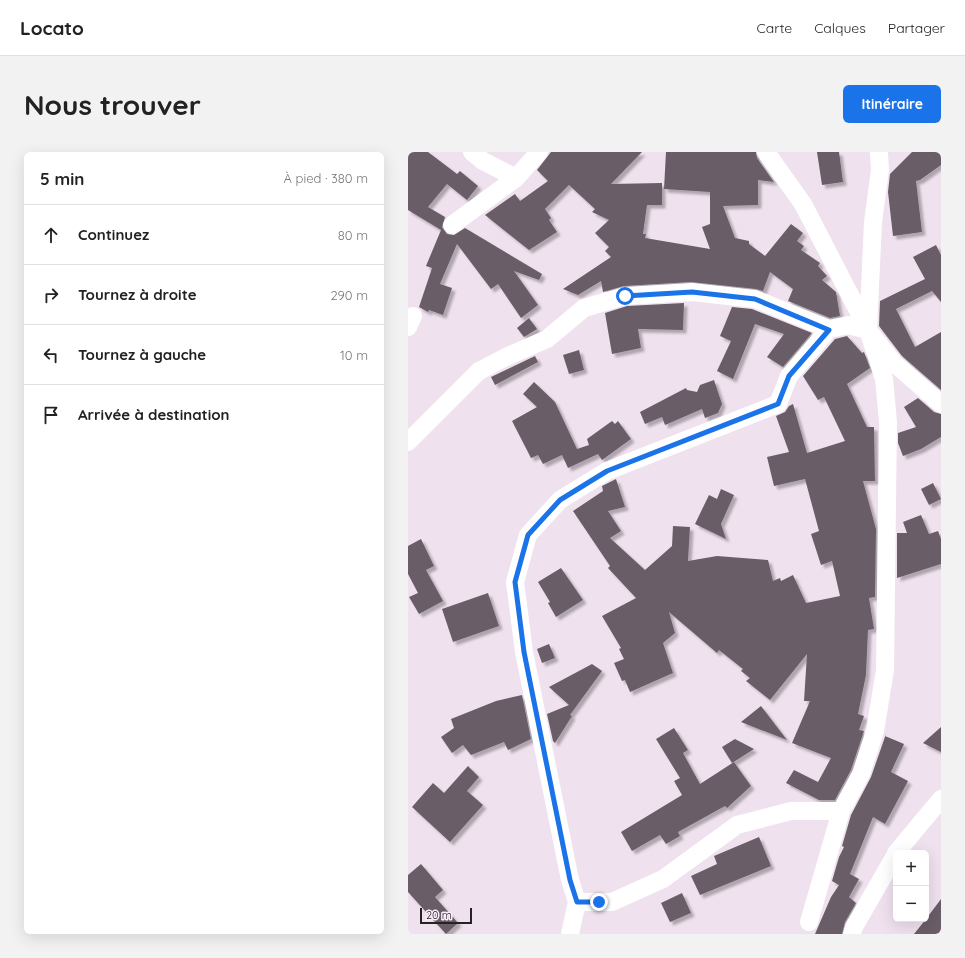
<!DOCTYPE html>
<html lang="fr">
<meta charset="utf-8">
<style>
:root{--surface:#fff;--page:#f2f2f2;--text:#222;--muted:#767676;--line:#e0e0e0;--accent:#1a73e8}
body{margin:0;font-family:Quicksand,sans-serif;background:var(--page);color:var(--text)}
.controls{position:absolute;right:12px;bottom:12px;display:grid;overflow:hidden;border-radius:6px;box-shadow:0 4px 16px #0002}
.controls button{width:36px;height:36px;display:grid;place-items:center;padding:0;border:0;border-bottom:1px solid var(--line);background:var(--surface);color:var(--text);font:20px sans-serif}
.scale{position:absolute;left:12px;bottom:10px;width:52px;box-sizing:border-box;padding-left:4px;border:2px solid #262125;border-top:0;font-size:11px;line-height:14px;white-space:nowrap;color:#262125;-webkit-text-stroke:3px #fceefc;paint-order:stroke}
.stop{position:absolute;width:12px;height:12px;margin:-9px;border:3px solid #1a73e8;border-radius:50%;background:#fff}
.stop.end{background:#1a73e8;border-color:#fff;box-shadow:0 1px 4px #0008}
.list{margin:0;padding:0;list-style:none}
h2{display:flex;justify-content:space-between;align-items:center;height:52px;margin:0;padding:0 16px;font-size:17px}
h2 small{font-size:13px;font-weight:400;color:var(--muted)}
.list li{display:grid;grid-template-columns:26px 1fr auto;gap:12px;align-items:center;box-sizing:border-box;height:60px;padding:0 16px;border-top:1px solid var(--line)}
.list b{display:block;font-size:15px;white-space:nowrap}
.list em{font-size:13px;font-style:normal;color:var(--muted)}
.icon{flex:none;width:22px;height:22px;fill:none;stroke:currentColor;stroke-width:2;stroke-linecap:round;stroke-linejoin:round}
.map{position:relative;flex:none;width:533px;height:782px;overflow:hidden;border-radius:6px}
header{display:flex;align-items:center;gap:24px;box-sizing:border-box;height:56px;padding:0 20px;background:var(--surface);border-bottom:1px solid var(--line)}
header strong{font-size:19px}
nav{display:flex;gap:22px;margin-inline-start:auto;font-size:14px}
.intro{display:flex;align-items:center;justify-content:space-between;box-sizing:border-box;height:96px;padding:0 24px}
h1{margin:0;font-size:28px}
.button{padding:10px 18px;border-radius:6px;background:var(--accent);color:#fff;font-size:14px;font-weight:700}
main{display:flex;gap:24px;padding:0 24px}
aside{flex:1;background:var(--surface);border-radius:6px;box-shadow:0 4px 16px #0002}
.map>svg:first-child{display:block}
</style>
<header>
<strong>Locato</strong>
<nav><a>Carte</a><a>Calques</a><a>Partager</a></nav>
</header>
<div class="intro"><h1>Nous trouver</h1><a class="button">Itinéraire</a></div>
<main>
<aside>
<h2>5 min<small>À pied · 380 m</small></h2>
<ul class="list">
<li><svg class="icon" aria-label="ahead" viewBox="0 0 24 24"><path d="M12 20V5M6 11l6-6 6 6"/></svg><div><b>Continuez</b></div><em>80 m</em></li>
<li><svg class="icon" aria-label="right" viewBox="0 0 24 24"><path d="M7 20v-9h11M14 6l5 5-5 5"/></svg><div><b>Tournez à droite</b></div><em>290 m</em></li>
<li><svg class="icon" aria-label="left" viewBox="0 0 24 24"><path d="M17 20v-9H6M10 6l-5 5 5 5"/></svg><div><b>Tournez à gauche</b></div><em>10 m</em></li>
<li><svg class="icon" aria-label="arrive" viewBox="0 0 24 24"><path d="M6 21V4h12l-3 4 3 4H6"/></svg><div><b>Arrivée à destination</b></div></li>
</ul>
</aside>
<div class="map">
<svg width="533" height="782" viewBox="0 0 533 782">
<defs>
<filter id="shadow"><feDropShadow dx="3.5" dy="3.5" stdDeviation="1" flood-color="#0004"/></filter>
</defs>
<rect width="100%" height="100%" fill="#efe1ee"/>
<!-- building -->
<g fill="#695d68" filter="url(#shadow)">
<path d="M0,0H20L49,22L52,19L70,34L59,48L39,32L20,55L37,65L34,75L39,82L46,83L57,76L134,122L131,128L106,119L130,153L113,166L90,132L83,137L49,92L32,132L44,136L35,163L21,158L20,160L11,155L24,116L18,114L33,78L0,58Z"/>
<path d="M143,0H234L203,32L254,31V53H239L235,82H238L237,86L302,97L294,75L302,72V40L256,37L258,0H348L349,6L366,30L350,28V53L315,54L327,86L341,89V92L357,104L383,72L395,81L389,89L396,94L393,98L412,111L410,114L419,124L414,128L428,140L432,164L422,166L380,149L385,137L362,120L355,139L348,137L283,130L216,134L195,140L193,129L170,143L155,137L203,105L197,99L201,95L187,81L201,68L184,60L187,57L161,33L137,57L143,66L141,68L149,80L121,98L77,63L107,42L112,49L140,29L129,18Z"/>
<path d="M409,0H431L435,30L414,33Z"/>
<path d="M504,0H533V13L512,28L508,29L514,80L485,84L480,40L482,22Z"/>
<path d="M528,93L533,103V150L524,139L488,157L507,195L533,180V238L494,204L471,174L472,149L517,127L505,105Z"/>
<path d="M276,151L275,178L230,177L233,196L204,202L197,161L219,154Z"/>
<path d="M324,155L344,157L404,181L375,215L359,205L376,182L347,172L325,227L309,219L323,189L312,184Z"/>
<path d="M121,166L129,177L116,185L109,176Z"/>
<path d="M439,184L454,201L456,200L462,216L439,232L459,275H466L467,329H455L468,377L467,445L461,446L466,477L460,478L458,523L450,562L456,564L451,578L456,579L443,618L427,648H411L378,631L386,618L410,630L423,606L384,591L402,549H396L399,502L362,548L338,529L342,526L333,519L335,517L311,498L309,501L261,460L267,481L255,491L265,521L222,540L217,528L214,529L206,511L216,507L211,497L213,496L194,464L228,446L200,416L202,414L165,359L195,339L194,334L208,327L217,355L200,359L213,379L202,386L237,418L264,394L265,374L282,375L280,409L309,404L360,408L365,429L372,426L373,429L385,423L398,451L432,444L424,409L413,413L403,382L411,379L397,327L366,334L359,305L381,300L368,264L377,260L381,254L385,252L399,301L437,289L416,245L410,248L395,224L427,187Z"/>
<path d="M171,198L176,218L161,222L155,203Z"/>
<path d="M127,204L130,210L87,233L83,225Z"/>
<path d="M306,228L314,252L310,261L297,266L294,257L257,273L254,265L237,272L232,260L278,236L279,238L289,240L292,233Z"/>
<path d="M126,230L147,250L169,297L181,293L179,287L204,269L207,272L210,269L223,287L194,308L190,302L160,316L154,303L135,312L130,303L123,306L104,269L129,255L115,242Z"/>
<path d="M510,246L526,260L533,262V285L513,297L495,304L490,291V281L508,275L496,255Z"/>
<path d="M525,331L533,347L521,353L513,337Z"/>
<path d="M313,337L326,343L313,372L318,387L287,372L301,343L309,347Z"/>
<path d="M513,363L521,382L530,379L533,387V412L489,426V381H499L495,370Z"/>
<path d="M13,387L26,414L18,418L35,449L11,462L1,445L10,441L0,422V394Z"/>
<path d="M153,416L175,448L148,465L140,451L142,450L130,430Z"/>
<path d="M80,441L91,474L45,490L34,457Z"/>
<path d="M141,492L147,506L134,511L129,497Z"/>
<path d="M184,512L194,519L162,563L164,564L147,591L145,589L139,562L161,553L141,535Z"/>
<path d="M114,543L123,587L100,598L96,590L63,603L55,593L44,601L33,585L46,576L43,567L88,549Z"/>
<path d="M353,554L379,588L333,570Z"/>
<path d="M533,575V600L515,591Z"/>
<path d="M266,576L280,598L275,601L292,632L326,610L343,634L319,656L317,654L270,680L272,684L258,692L252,683L224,699L213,680L274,643L266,629L272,626L248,587Z"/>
<path d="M478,582L477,584L496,592L483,620L500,629L477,672L465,665L442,722L451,727L441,745L448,751L437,770L434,782H407L423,745L431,733L424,729L431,705L436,695L434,694L443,663L463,625Z"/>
<path d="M327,587L346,597L324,611L314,595Z"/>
<path d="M60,614L71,625L59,639L75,653L42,690L4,655L25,631L36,641Z"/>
<path d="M351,685L363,714L292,743L283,724L309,712L306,704Z"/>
<path d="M13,712L35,738L27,745L50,771L38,782L0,740V723Z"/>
<path d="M274,741L283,761L262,770L253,751Z"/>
<path d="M533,747V782H506L518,767Z"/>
</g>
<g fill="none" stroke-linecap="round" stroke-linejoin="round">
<!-- minor -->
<g stroke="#fff" stroke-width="18">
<path d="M64,0L75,9L108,26"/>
<path d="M358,0L395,52L460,178L486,211L533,252"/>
<path d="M44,73L108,26L131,0"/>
<path d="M0,175L5,164"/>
<path d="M0,290L71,219L100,204L139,187L176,156L217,144L284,140L347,147L421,177"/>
<path d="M433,659L453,622L467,579L477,518L480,270L476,227L460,178L465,70L472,18L471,0"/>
<path d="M488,701L533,647"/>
<path d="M401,770L433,659H383L329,673L255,727L204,750H169L162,728L116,500L107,430L120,383L152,348L199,319L370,252L381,224L421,177L440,173L460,178"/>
<path d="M162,782L169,750"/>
<path d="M444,782L446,775L488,702"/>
</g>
</g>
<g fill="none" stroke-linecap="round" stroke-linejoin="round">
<!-- route -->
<path stroke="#1a73e8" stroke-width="5" d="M191,750H169L162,728L116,500L107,430L120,383L152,348L199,319L370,252L381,224L421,178L347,147L284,140L217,144"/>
</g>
</svg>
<div class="controls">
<button>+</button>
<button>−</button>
</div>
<div class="scale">20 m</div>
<div class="stop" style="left:217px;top:144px"></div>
<div class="stop end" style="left:191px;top:750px"></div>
</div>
</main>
